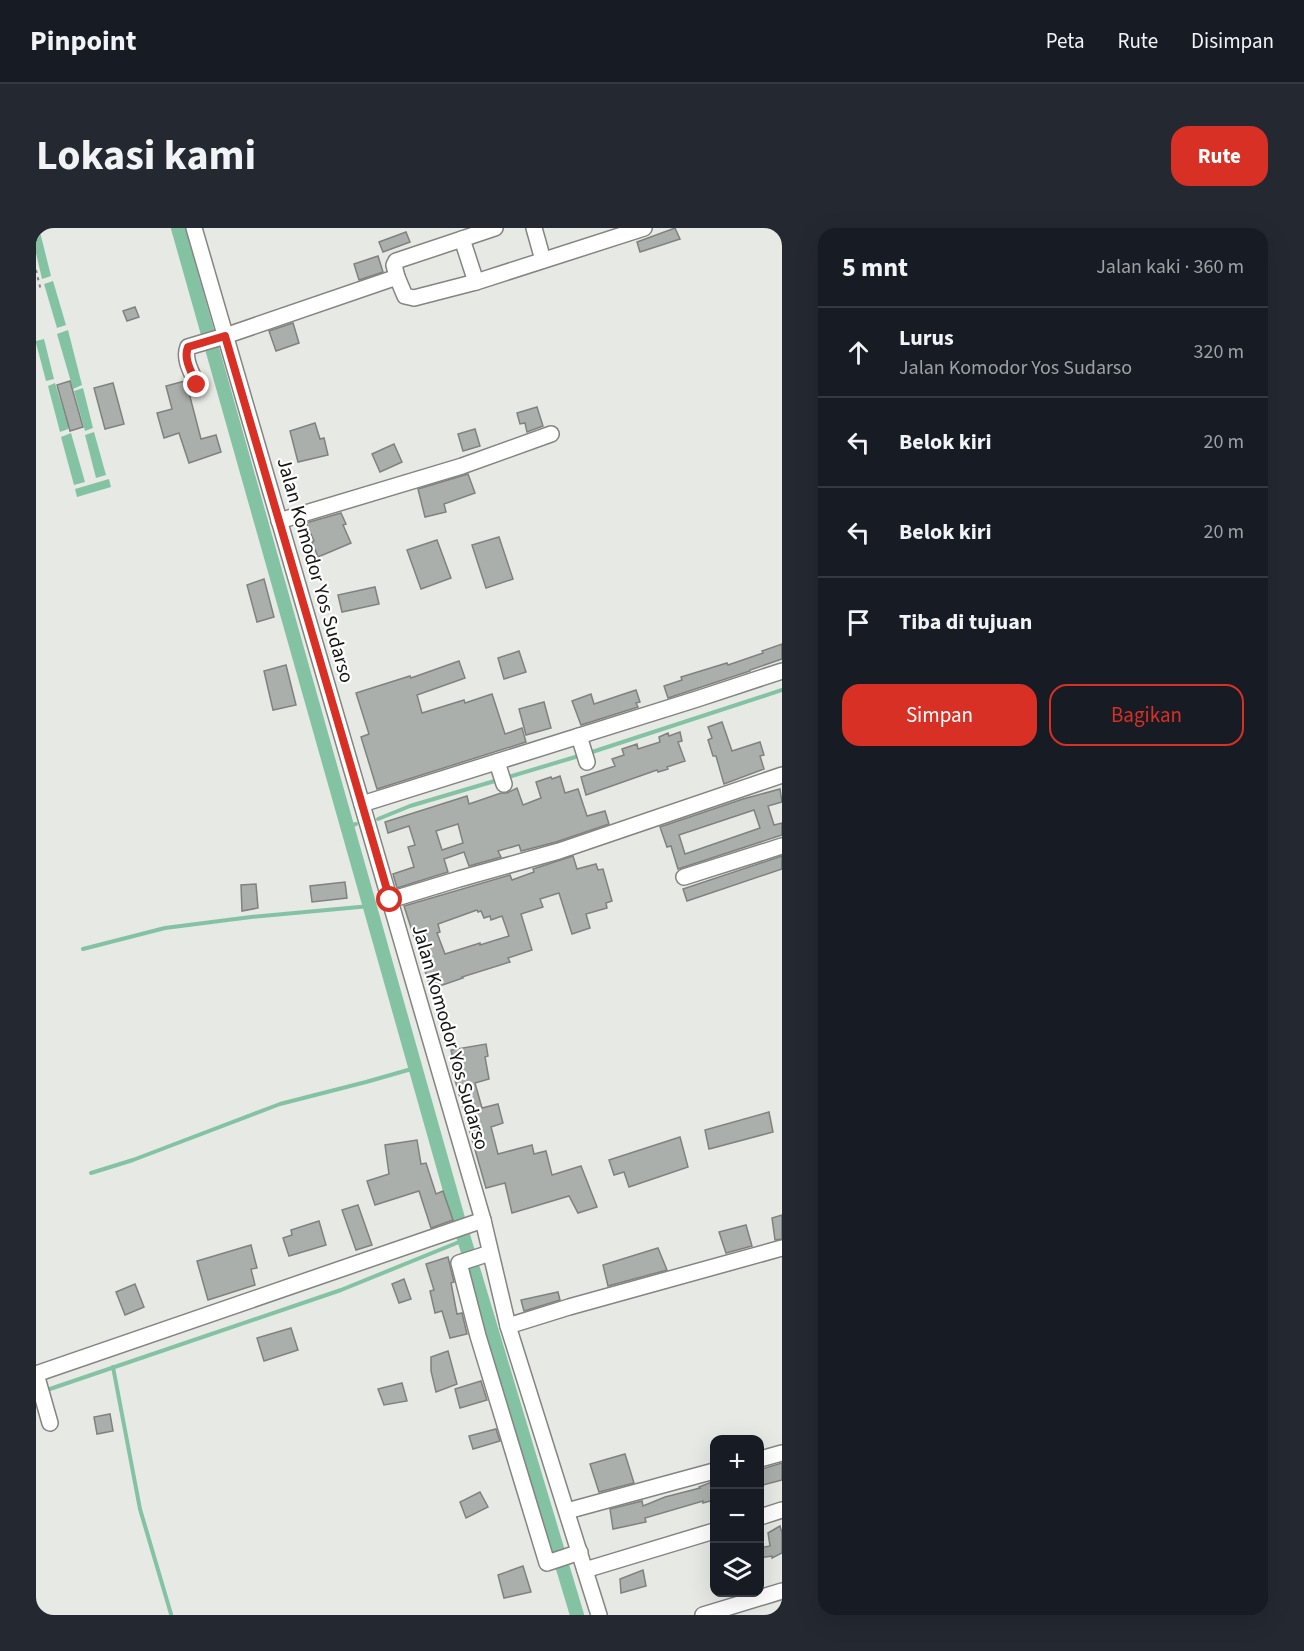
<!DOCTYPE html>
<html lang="id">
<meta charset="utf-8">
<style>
:root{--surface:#171b24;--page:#242831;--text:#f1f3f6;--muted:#9ea1a6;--line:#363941;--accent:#d93025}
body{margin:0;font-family:"Source Sans 3",sans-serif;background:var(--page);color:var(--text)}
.controls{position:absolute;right:18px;bottom:18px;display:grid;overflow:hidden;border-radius:12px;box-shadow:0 6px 24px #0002}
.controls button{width:54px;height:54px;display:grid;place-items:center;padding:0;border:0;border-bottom:2px solid var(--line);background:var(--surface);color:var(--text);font:30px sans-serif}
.stop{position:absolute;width:18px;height:18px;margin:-14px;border:4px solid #d93025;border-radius:50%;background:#fff}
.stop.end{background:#d93025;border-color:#fff;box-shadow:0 2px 6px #0008}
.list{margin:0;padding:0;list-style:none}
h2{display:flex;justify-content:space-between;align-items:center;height:78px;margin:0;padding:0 24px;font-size:26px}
h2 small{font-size:20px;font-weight:400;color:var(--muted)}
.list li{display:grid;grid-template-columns:39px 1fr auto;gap:18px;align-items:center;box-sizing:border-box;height:90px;padding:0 24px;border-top:2px solid var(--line)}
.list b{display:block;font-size:22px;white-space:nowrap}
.list p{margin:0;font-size:20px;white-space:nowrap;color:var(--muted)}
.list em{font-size:20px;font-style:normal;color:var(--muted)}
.actions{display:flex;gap:12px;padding:18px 24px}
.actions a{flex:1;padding:14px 0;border:2px solid var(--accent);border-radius:18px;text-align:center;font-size:21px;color:var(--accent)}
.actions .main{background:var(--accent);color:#fff}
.icon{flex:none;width:33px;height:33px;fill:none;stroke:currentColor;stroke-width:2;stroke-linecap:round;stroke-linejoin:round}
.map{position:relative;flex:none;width:746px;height:1387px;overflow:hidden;border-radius:18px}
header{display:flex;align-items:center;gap:36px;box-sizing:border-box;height:84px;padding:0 30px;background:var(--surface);border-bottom:2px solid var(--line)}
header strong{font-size:28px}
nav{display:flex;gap:33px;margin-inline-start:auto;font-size:21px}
.intro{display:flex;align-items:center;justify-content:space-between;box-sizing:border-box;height:144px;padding:0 36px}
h1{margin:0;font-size:42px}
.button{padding:15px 27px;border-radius:18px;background:var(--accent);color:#fff;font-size:21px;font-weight:700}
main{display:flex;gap:36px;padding:0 36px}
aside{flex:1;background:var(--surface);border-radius:18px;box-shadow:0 6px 24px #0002}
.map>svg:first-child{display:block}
</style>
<header>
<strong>Pinpoint</strong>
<nav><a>Peta</a><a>Rute</a><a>Disimpan</a></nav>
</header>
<div class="intro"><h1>Lokasi kami</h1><a class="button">Rute</a></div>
<main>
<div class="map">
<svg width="746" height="1387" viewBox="0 0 746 1387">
<rect width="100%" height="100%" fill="#e7e9e4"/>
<!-- water -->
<g fill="#83c3a4">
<path d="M0,0H3L15,48L6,51L0,25Z"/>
<path d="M17,53L30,97L21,100L8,56Z"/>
<path d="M32,102L46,157L37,161L21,106Z"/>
<path d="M8,111L18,151L10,153L0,115V113Z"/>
<path d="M19,155L32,197V201L24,204L12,158Z"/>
<path d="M47,160L57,200L49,203L38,163Z"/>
<path d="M58,204L70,247L60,250L49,207Z"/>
<path d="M35,205L49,254L38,257L25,209Z"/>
<path d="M73,251L75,259L41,269L39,261Z"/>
</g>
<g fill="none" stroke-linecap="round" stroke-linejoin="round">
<!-- stream -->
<g stroke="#83c3a4" stroke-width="4">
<path d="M553,525L746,462"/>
<path d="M469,550L546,527"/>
<path d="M342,591L374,578L462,552"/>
<path d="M311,599L320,596"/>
<path d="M47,721L129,700L215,689L334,678"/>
<path d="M55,945L97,932L244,876L330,854L379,840"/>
<path d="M77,1139L104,1281L135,1386"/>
<path d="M8,1163L305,1062L428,1012"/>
</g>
<!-- canal -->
<path stroke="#83c3a4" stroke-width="14" d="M142,0L423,994L541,1387"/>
</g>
<!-- building -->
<g fill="#abafab" stroke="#7f827f" stroke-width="1.5" fill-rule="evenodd">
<path d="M639,0L644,11L604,24L601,14Z"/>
<path d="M370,4L374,14L347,24L343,14Z"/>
<path d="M342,28L347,44L323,52L318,36Z"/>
<path d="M99,79L103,89L91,93L87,83Z"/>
<path d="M257,95L263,115L240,123L233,103Z"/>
<path d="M34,153L47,199L34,203L21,157Z"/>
<path d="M149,153L152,161L165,211L180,207L185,224L153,235L143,205L128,210L121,185L136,181L130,158Z"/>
<path d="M77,155L88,196L69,201L58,160Z"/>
<path d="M501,179L507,198L491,204L489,195L484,196L481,185Z"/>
<path d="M279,195L284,211L288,210L292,227L262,234L254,203Z"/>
<path d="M439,201L444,218L427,223L422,206Z"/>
<path d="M358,216L366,234L344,244L336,226Z"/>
<path d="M432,246L439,265L408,276L410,284L389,289L382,261Z"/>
<path d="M305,285L310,296L307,297L315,315L282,329L276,314L278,313L270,295Z"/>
<path d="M463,309L477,351L450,360L436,317Z"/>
<path d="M401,312L415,350L385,361L371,322Z"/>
<path d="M228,351L238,389L221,394L211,357Z"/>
<path d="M339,359L343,376L306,384L302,367Z"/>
<path d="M746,416V431L714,442V443L632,470L628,458L646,452L645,449L691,435L692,437L727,425L726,423Z"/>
<path d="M483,423L490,444L468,451L462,430Z"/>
<path d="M423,433L429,450L381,467L386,485L428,472L429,475L456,466L469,506L486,500L490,514L341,561L325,509L333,506L320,465L374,448L375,450Z"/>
<path d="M250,437L260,477L237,482L228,443Z"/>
<path d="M600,462L604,474L600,475L602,479L545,497L536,473L555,466L558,476Z"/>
<path d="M508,474L515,500L490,507L483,481Z"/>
<path d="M686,494L696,523L724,514L728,527L724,528L728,541L688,556L680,528H677L672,512L676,510L672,499Z"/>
<path d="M644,504L646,513L642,514L649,533L631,539L632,541L622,544L621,542L550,567L545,549L579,538L576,531L588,527L586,521L601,516L602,521L624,514L623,509L632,505L633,508Z"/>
<path d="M524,548L529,565L542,561L551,588L569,583L573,596L520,614L485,623L483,617L462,623L465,629L433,638L428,624L408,631L412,644L361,660L357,646L378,639L372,619L379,617L373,598L352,605L349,594L431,568L433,576L465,565H471L481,560L487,577L505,570L500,554L515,549L516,551ZM422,596L427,615L406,622L400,603Z"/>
<path d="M744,561L746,574L732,578L738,597L746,595V607L642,641L635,618L631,619L624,599L707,571ZM718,582L724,600L649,626L643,607Z"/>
<path d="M537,628L541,641L560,636L562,642L567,641L576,673L570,675L571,680L550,686L554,700L536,706L523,665L504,671L507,679L485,686L496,722L472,730L474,734L426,749L427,750L395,761L386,734L390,732L383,711L379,712L368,678L474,647L476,652L498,644L497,641ZM441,682L442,684L445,683L448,690L454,688L455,692L466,688L473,708L444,717V715L409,726L401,705L404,704L402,696Z"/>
<path d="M746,628V641L651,673L647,661Z"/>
<path d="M309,654L311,670L276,674L274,658Z"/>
<path d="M220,656L222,680L206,683L205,657Z"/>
<path d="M450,816L452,828L449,829L453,851L439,855L446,880L462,876L467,895L455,899L462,926L496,917L498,926L510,923L516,947L545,938L561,979L542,985L533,968L476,985L469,955L450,960L417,845L420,844L415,822Z"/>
<path d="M733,884L737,904L673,921L669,902Z"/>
<path d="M644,909L652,939L593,959L588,944L578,947L573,932Z"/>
<path d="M381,912L385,936L390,935L400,966L407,963L417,992L395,1000L383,963L339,977L331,953L353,946L349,917Z"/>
<path d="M322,977L336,1017L320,1022L306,982Z"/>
<path d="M746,987V1011L739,1012L736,990Z"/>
<path d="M283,993L290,1017L253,1028L247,1010L256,1007L255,1002Z"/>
<path d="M710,997L716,1018L690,1025L683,1004Z"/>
<path d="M215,1017L221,1040L215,1041L219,1057L172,1072L161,1033Z"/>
<path d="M622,1020L631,1042L572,1058L567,1037Z"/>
<path d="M412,1029L418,1054L415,1055L421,1086L426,1085L431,1106L414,1110L406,1083L399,1085L394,1063L398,1062L390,1036Z"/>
<path d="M368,1051L375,1071L363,1075L356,1056Z"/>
<path d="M99,1056L108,1079L89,1087L80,1064Z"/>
<path d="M522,1064L524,1072L488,1083L485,1072Z"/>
<path d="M255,1100L262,1122L228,1133L221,1110Z"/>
<path d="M412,1123L421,1156L400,1164L395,1143V1129Z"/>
<path d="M445,1153L451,1172L424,1180L419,1161Z"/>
<path d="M366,1155L371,1173L348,1177L342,1161Z"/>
<path d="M74,1186L77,1203L61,1206L58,1189Z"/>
<path d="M460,1201L464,1213L437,1221L433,1208Z"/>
<path d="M589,1226L598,1255L563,1264L554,1236Z"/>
<path d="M746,1235V1252L723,1258V1242Z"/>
<path d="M678,1253V1272L667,1275V1273L609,1290L610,1294L577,1301L574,1281L606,1273L607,1278L629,1269L664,1260L663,1259Z"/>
<path d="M444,1264L452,1279L430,1290L424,1274Z"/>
<path d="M744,1298L746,1305V1325L736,1330V1328L723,1330V1320L734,1318L732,1305Z"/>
<path d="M487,1338L495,1364L468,1370L462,1347Z"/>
<path d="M607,1342L610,1358L585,1365L584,1351Z"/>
</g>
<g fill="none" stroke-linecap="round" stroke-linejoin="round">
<!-- minor casing -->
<g stroke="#848581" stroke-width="18">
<g id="minor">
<path d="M158,0L447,992L472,1098L563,1387"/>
<path d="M498,0L507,32"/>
<path d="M426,11L440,54"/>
<path d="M361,49L369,68L378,70L440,54L608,0"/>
<path d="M161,157C156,145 147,131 152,119L189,108L361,49L358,37L360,33L459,0"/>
<path d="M243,293L426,238L515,206"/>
<path d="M543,508L551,534"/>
<path d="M461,534L468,556"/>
<path d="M326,576L661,471L746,443"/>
<path d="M648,649L746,618"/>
<path d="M354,672L423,651L523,623L746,547"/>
<path d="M454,1025L423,1035L442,1108L511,1335L544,1324"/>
<path d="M472,1098L533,1079L746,1020"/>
<path d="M0,1146L447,992"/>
<path d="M0,1146L14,1195"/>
<path d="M724,1231L746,1225"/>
<path d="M531,1283L678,1243"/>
<path d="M724,1289L746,1282"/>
<path d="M549,1342L678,1303"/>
<path d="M667,1387L746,1363"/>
</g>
</g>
<!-- path -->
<path stroke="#7e807c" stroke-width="2" stroke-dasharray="3 4.5" stroke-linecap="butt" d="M0,42L5,63"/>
<!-- minor -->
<use href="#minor" stroke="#fff" stroke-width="15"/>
</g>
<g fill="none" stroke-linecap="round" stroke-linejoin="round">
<!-- route -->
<path stroke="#d93025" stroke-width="8" d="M161,157C156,145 147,131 152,119L189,108L354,672"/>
</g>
<g text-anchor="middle" stroke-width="4.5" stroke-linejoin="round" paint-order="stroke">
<!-- street labels -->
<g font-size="20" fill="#141513" stroke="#fff">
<text transform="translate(280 342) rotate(74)" y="7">Jalan Komodor Yos Sudarso</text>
<text transform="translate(415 809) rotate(74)" y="7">Jalan Komodor Yos Sudarso</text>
</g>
</g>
</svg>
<div class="controls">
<button>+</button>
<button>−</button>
<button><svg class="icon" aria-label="layers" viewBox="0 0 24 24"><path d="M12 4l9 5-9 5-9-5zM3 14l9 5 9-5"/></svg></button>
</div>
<div class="stop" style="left:354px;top:672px"></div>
<div class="stop end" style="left:161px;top:157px"></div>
</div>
<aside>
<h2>5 mnt<small>Jalan kaki · 360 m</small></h2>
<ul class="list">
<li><svg class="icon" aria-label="ahead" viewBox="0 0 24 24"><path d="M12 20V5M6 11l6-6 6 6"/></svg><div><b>Lurus</b><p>Jalan Komodor Yos Sudarso</p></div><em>320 m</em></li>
<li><svg class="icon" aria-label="left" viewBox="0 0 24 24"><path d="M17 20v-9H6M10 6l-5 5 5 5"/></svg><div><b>Belok kiri</b></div><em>20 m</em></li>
<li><svg class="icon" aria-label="left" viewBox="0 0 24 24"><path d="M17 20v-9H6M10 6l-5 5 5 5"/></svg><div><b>Belok kiri</b></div><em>20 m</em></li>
<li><svg class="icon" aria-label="arrive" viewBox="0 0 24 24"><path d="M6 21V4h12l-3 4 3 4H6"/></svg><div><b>Tiba di tujuan</b></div></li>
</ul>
<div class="actions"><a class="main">Simpan</a><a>Bagikan</a></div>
</aside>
</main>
